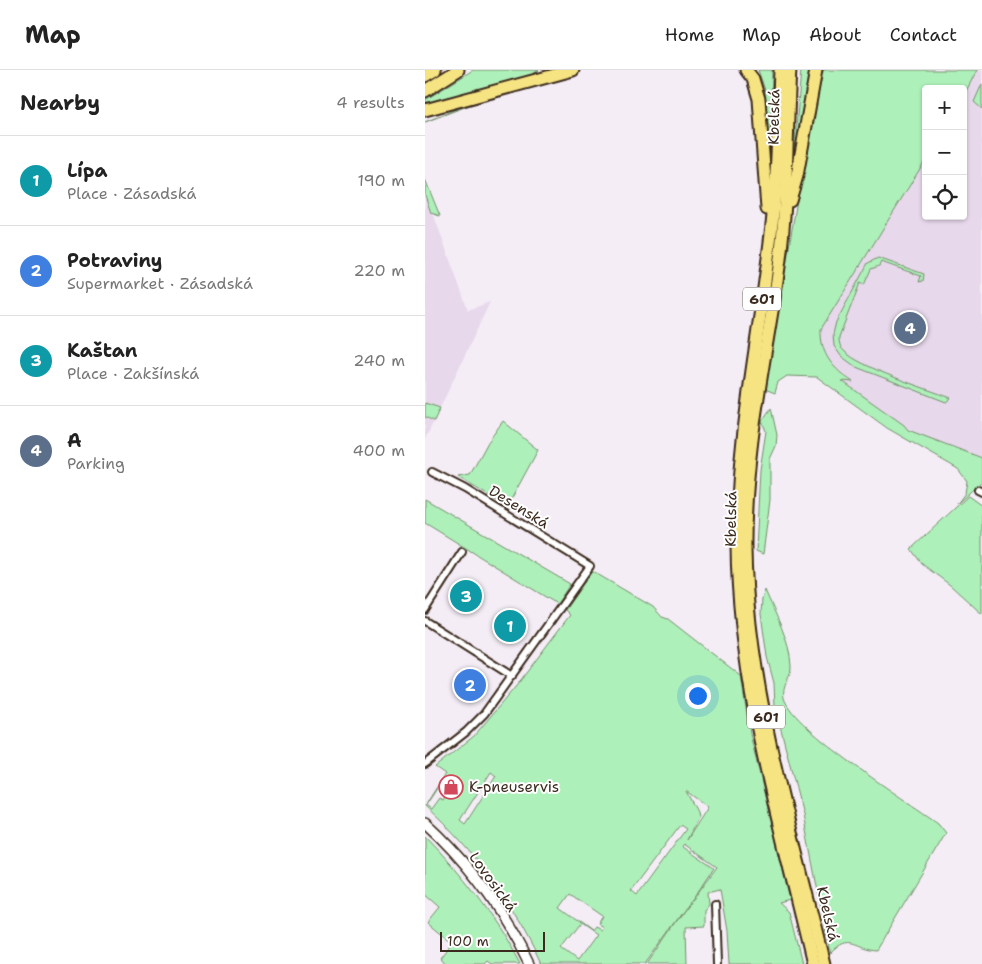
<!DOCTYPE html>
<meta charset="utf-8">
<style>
:root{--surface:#fff;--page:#f2f2f2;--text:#222;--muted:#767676;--line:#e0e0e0;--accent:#d1495b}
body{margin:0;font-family:"Shantell Sans",sans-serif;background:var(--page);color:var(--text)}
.controls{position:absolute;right:15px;top:15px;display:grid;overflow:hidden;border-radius:5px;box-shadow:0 1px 4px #0004}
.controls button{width:45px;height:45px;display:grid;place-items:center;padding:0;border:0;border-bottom:1px solid var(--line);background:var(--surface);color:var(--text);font:25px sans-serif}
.scale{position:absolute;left:15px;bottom:12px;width:105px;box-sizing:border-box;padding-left:5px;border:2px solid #3b2a1e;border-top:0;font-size:14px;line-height:18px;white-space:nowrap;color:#3b2a1e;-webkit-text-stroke:4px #fff;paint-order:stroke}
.you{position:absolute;left:272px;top:625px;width:18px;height:18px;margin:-12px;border:4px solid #fff;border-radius:50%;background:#1a73e8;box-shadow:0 0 0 8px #1a73e833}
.badge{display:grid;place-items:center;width:32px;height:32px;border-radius:50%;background:var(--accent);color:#fff;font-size:16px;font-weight:700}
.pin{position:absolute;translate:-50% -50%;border:2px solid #fff;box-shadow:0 1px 5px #0006}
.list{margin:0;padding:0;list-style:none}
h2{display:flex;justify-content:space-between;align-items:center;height:65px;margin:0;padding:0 20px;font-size:21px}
h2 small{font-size:16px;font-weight:400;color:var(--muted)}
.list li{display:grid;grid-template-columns:32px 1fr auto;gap:15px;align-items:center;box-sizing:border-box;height:90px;padding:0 20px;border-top:1px solid var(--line)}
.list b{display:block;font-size:19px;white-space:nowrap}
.list p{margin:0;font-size:16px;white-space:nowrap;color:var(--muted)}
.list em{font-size:16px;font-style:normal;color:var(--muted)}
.icon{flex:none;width:28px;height:28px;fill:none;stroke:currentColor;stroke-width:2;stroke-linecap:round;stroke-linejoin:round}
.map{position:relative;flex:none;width:557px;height:894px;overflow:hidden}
header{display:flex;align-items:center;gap:30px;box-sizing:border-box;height:70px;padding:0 25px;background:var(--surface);border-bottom:1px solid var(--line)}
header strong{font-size:24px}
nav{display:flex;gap:28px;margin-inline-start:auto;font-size:18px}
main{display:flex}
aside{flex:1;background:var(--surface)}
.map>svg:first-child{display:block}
</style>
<header>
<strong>Map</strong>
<nav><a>Home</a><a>Map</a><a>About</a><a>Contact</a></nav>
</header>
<main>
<aside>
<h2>Nearby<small>4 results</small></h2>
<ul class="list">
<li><span class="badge" style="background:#0f9aa8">1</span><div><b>Lípa</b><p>Place · Zásadská</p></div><em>190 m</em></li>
<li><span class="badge" style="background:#3f7fe0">2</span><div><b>Potraviny</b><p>Supermarket · Zásadská</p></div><em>220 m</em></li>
<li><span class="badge" style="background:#0f9aa8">3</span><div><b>Kaštan</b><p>Place · Zakšínská</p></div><em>240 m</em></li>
<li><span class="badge" style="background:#5c6f8a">4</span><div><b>A</b><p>Parking</p></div><em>400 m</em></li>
</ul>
</aside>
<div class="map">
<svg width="557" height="894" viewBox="0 0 557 894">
<rect width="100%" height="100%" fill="#f4edf6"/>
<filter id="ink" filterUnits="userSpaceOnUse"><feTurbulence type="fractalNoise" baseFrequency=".02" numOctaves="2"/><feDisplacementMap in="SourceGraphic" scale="10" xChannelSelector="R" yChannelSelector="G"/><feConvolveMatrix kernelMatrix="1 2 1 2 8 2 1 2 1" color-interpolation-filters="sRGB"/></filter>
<g filter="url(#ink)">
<!-- built -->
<g fill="#e7d8eb">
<path d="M552,0H557V388L483,360L479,355L415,310L426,311L411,301L398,280L396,269V259L501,89V146H538V27Z"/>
<path d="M0,121L43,240L65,232L15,338L0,333Z"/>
<path d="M0,347L9,351L0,369Z"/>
</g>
<!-- green -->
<g fill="#aef0b9" stroke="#748d6c" fill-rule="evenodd">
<path d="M48,0H114L105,6L1,34L0,30Z"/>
<path d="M333,0H347L344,113L340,20Z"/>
<path d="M376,0H385L367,105Z"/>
<path d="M394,0H552L538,27V19H501V89L396,259C395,284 408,299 428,312L417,311L479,355L483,360L557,388V411L532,434L540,423L542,411L533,399L462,358L392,307L362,306L353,312L350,323L340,319Z"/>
<path d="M557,14V39L549,32Z"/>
<path d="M108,16L53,32L0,52L55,29Z"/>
<path d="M0,109L15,146L6,143L0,125Z"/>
<path d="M453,188L499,204L498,211L494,212L496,206L456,192L454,196L446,199L439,215L435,213L414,267C414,273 415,277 419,281C436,298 500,318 526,328L521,332L431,297L416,286L409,276L408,264L411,252L443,193Z"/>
<path d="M0,333L15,338L9,351L0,347Z"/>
<path d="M346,338L352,365L351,376L345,389V430L338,484L331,481L335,400L341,361L337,351Z"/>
<path d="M78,351L113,380L82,437L33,407L45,405L63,372Z"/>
<path d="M543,426L557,436V544L525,515L497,494L486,479Z"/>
<path d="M0,429L145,514L132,534L0,453Z"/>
<path d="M167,501L228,537L237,547L243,549L316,606L325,664L365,830L354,833L364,842L377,894H304L302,861L295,819L283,822L284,834L279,840V856L261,857L262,894H222L265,832L220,894H116C88,834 50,781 0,736L20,704L10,697L49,666L92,615L145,545L140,540ZM66,702L71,706L40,754L35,750ZM17,711L23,715L19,721L22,724L18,730L14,728L6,739L1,735ZM261,721L283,737L262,770L273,748L272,742ZM255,755L261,759L212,826L206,821ZM259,774L292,797L266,832L289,798L258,777ZM145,824L177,846L172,854L177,857L175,860L169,857L166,861L135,838ZM155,854L171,865L152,891L136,879Z"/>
<path d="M340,520C350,544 365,570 366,596C367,607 356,616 359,628C369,660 481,730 513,753L521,763L451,880C430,879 424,862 405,883L378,745L350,636L349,613L342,587L336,544L337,529Z"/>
<path d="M0,766C37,804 70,846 95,894H67L63,891L60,894H22L15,888L27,872L3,852L15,837L0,824Z"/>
</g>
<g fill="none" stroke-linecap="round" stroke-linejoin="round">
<!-- street casing -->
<g stroke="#3b2a1e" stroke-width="10">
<g id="street">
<path d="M553,420L557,422"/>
<path d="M0,540L37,482"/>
<path d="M0,551L87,606"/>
<path d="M0,694L41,662L59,644L165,496L40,419L7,402"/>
<path d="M290,834L292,894"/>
</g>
</g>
<!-- secondary casing -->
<g stroke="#3b2a1e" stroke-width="12">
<path id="secondary" d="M0,753C43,792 79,842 104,894"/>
</g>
<!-- highway casing -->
<g stroke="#3b2a1e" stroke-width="15">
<g id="highway">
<path d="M321,0L328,9L334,29L342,139"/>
<path d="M355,0C353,51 353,103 347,154C336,261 311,367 312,475C313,615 356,758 388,894"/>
<path d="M365,0C361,68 363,136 353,204C339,296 319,386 320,479C322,616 367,761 399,894"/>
<path d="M0,6L10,0"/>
<path d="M0,21L33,0"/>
<path d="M0,40L148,0"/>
<path d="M365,130L372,106L391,0"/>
</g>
</g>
<!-- street -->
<use href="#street" stroke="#fff" stroke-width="6"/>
<!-- secondary -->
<use href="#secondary" stroke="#fff" stroke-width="9"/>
<!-- highway -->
<use href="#highway" stroke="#f6e381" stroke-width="11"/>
</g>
</g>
<!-- icons -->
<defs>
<g id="shop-ring" transform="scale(1.25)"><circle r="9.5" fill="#fff" stroke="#d1495b" stroke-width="1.5"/><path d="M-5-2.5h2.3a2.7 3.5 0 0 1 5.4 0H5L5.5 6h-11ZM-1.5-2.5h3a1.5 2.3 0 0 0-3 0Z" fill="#d1495b"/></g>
</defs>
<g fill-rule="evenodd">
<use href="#shop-ring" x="26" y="717"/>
</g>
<g text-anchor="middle" stroke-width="4" stroke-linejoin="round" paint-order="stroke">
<!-- shield labels -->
<g fill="#fff" stroke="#766a62" stroke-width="1">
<rect x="318" y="217.5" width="38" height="23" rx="4"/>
<rect x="322" y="635.5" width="38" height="23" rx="4"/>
</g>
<g font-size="14" font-weight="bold" fill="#3b2a1e">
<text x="337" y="234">601</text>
<text x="341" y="652">601</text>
</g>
<!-- street labels -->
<g font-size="15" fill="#3b2a1e" stroke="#fff">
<text transform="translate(349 47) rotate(-89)" y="5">Kbelská</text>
<text transform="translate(94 437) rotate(32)" y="5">Desenská</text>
<text transform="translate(306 449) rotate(-89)" y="5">Kbelská</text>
<text transform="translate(68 812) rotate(54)" y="5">Lovosická</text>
<text transform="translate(403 844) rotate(77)" y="5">Kbelská</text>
</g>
<!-- poi labels -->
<g font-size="15" fill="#3b2a1e" stroke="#fff" text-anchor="start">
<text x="44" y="722">K-pneuservis</text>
</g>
</g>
</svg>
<div class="controls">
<button>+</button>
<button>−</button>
<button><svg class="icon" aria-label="locate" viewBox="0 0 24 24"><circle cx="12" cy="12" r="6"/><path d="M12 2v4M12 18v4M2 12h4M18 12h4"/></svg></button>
</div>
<div class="scale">100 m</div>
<div class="you"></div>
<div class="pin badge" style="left:85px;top:556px;background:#0f9aa8">1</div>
<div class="pin badge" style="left:45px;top:615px;background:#3f7fe0">2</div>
<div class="pin badge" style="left:41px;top:526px;background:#0f9aa8">3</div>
<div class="pin badge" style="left:485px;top:258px;background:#5c6f8a">4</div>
</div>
</main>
